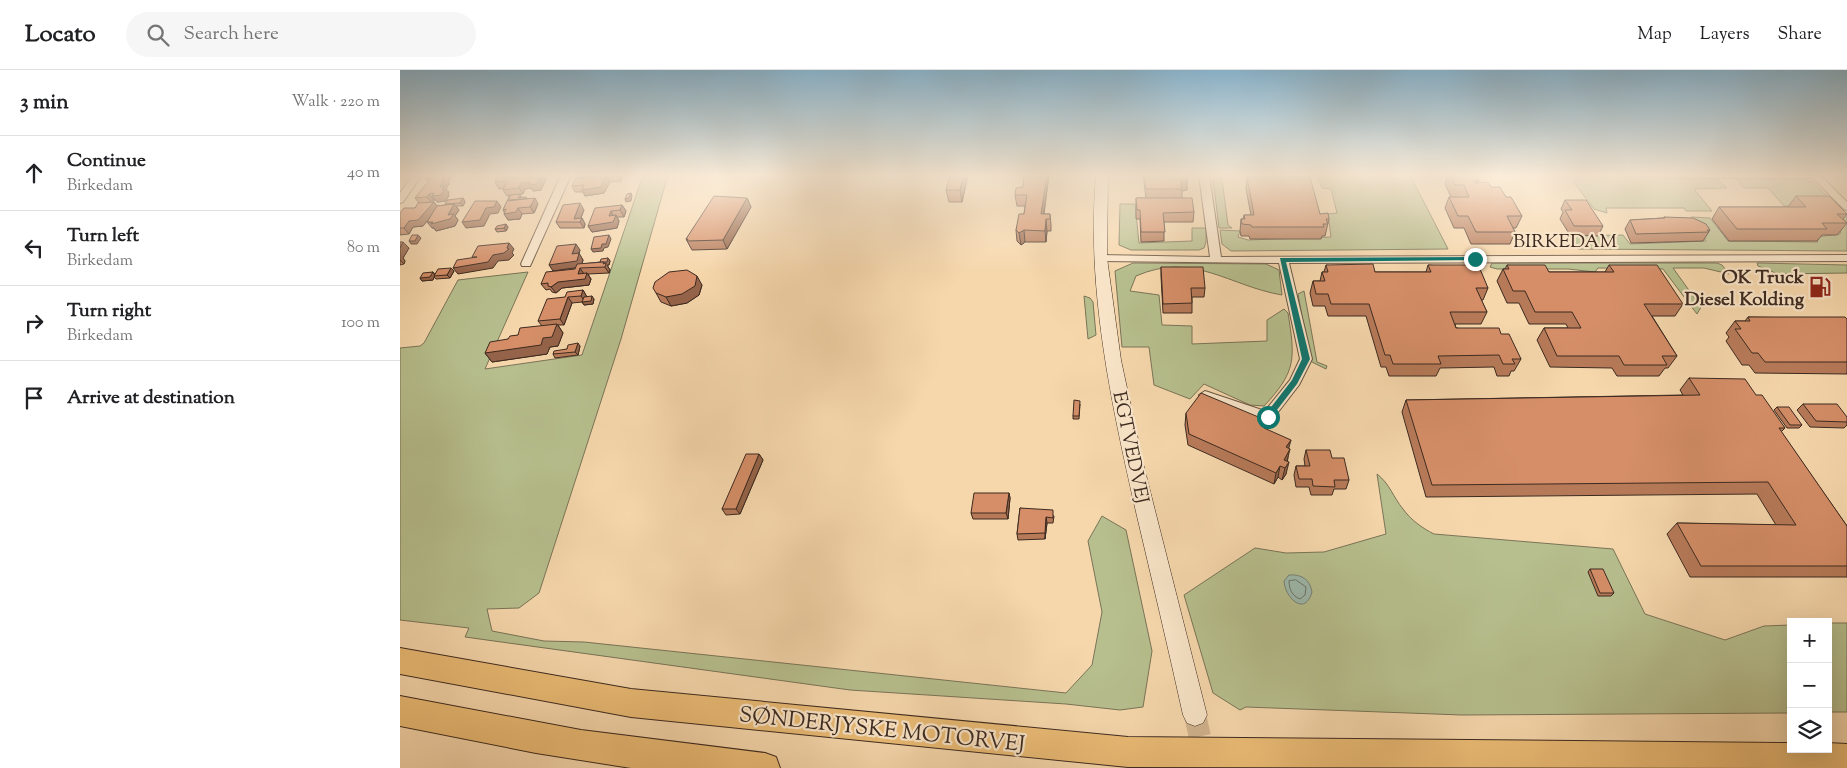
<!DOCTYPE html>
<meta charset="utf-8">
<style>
:root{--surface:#fff;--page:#f6f6f6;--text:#202124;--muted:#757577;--line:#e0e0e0}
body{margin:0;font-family:"Sorts Mill Goudy",serif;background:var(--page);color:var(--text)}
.controls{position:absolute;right:15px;bottom:15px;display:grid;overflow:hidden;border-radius:0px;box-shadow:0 5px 20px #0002}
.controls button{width:45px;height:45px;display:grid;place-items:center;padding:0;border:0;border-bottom:1px solid var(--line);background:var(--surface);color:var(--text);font:25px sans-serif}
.stop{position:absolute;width:15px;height:15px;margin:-11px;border:4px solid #0f766e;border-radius:50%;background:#fff}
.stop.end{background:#0f766e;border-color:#fff;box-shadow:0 1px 5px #0008}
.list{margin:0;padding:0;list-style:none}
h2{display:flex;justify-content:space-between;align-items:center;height:65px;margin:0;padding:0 20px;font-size:21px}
h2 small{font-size:16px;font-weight:400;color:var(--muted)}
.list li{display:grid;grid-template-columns:32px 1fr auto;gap:15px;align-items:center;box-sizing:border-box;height:75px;padding:0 20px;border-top:1px solid var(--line)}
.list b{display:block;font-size:19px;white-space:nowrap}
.list p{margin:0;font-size:16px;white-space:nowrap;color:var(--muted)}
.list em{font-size:16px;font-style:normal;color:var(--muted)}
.icon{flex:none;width:28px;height:28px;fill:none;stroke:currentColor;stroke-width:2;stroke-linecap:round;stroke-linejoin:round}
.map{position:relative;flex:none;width:1447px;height:698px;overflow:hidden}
header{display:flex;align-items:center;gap:30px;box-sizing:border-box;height:70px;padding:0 25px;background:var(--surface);border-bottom:1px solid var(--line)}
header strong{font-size:24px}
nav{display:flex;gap:28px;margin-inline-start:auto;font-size:18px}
.search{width:350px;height:45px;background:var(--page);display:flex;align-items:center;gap:12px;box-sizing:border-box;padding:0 18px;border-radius:28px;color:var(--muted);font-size:19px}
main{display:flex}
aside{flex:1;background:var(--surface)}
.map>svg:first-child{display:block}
</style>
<header>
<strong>Locato</strong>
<div class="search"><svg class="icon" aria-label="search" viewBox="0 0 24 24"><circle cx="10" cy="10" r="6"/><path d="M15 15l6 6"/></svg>Search here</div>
<nav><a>Map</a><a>Layers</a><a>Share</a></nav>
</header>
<main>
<aside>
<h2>3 min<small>Walk · 220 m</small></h2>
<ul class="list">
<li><svg class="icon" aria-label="ahead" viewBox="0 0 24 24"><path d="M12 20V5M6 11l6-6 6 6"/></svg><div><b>Continue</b><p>Birkedam</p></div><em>40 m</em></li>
<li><svg class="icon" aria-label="left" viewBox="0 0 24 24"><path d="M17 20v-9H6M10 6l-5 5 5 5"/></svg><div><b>Turn left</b><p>Birkedam</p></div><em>80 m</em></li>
<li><svg class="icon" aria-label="right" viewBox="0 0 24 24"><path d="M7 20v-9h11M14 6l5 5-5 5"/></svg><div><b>Turn right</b><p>Birkedam</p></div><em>100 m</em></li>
<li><svg class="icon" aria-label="arrive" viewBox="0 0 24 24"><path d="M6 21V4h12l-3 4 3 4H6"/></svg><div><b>Arrive at destination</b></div></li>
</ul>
</aside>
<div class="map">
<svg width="1447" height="698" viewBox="0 0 1447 698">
<rect width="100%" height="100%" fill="#f6d7ac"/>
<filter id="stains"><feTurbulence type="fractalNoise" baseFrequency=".004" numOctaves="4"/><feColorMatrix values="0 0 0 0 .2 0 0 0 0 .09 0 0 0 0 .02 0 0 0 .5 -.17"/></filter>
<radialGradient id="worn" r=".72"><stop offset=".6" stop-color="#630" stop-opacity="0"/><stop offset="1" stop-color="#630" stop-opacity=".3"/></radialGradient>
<!-- green -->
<g fill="#b7bf8e" stroke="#7a7457">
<path d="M243,105H268L221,269L139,523L119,538L87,539L92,561L144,571L184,572L666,623L692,595L702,542L688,471L702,446L726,460L752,581L743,637L720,640L666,634L450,620L65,567L69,558L0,550V278L20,276L24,273L58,210L128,202L85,299L182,285Z"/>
<path d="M917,105H1010L1048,179L831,181L822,174L820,160L840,161L838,167L848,170L931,167L928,144L937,143L931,119L922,118Z"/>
<path d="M1180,107L1316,108L1327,118L1294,119L1312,141H1286L1284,138H1206L1207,143L1194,139L1173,111Z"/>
<path d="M1336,108H1397L1413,112L1447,146V181L1178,179L1169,166L1223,165L1230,174L1306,171L1291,147L1310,148L1328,171L1418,172L1416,167L1440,164L1441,159L1421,137L1384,136L1368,118H1344Z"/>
<path d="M813,109H822L828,155L832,158H819Z"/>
<path d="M720,134H735L739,173L792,171V158H806V172L804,178L799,180H731L719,175Z"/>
<path d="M733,193L866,194L879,200L882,225C829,216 793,181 736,206L730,221L759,225L762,255L792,256V274L867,271V250L884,239L888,243C895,288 897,301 864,336L850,335L804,314L790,329L754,315L749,277H722L715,201Z"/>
<path d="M1092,193H1317L1322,195L1329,204L1304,198H1273L1301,237L1297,244L1263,199L1198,198L1195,202L1168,199H1097L1090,197Z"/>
<path d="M1357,193L1447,195V203L1378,204L1358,196Z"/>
<path d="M904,221L917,292L927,296L926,299L910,291L898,224Z"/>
<path d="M684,226L690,228L693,232L696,265L688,269Z"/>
<path d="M977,404C990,414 993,427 1003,439C1011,450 1022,458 1034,464L1213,479L1245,544L1325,570L1364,556L1391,555V643L1062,645L846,637L840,640L813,623L784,525L855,478L886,483L924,482L986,464Z"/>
<rect x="1428" y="553" width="19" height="89"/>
</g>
<!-- water -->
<path fill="#9db9ad" stroke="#768075" d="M889,505C901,504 910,509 912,522C905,547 885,528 884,511Z"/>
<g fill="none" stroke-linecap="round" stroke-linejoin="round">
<!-- shore -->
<path stroke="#6c7266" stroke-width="1" d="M896,510L906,517L905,525L900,529C892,526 889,519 889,511Z"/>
<!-- secondary-tunnel -->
<path stroke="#d1b490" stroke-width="22" stroke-dasharray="22 11" stroke-linecap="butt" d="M795,645L807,698"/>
<!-- street casing -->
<g stroke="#6a5543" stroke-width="2">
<g id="street">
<path d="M13,105H22L3,132L0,133V123Z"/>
<path d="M161,105H171L131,194L130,196H122L121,194Z"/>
<path d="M799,105H809L821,187L1447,185V191L889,193L912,289L899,315L872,350L868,352L801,328L799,325L805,321L865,341L890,310L900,289L879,193L700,191L695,188L700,185L810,187Z"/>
<path d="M1283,105H1420L1447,132V140L1444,139L1413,108H1287Z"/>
</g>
</g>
<!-- secondary casing -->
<g stroke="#3c2a20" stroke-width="1">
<path id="secondary" d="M696,105H708L707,188L721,290L744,397L807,645L803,653L795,656L787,653L783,645C768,577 752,510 736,442C711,332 686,218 696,105Z"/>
</g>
<!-- highway casing -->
<g stroke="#3c2a20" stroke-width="2">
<g id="highway">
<path d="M0,578L231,619L728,667L1391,673V679H1428V673L1447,674V698L728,697L231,647L0,604Z"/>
<path d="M0,626L181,660L365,683L376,687L380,698H231L136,683L0,656Z"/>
</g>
</g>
<!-- street -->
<use href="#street" fill="#f9e5c9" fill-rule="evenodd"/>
<!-- secondary -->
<use href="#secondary" fill="#f9e5c9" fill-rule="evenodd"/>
<!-- highway -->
<use href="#highway" fill="#ebbc76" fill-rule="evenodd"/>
</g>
<!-- wall -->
<g fill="#b77a59" stroke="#3c2a20">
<path d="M119,105H143L146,109L141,120L133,121L131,118L125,119L123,124H120L121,127L127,128L138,134L134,143L122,144L120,149L108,150L103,140L110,125L107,126L103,120L104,118L99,119L95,112Z"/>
<path d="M201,105H222V106L221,111L210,112L204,123L185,126L183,122H175L172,116Z"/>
<path d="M568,105L562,132H549L546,120Z"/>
<path d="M624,105H649L644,144H650L651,155V161H647L646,172H625L621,175L617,171L616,160L624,144L625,136H617L615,125L623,117Z"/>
<path d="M743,105H787V120L782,121V128L794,142L793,152H764V171L741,172L740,149H736V128H746Z"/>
<path d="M1048,105H1075L1079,110L1078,113L1091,117L1106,127L1122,146L1116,158H1113L1115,162L1110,174H1071L1064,158H1054L1045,138L1049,127H1051L1045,114Z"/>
<path d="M847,107L920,144L929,149L925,166H922L921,169H850L849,166H841L840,161L841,149H843L844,145H851L846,119Z"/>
<path d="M48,112L49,114L46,119L49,122L48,124L49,125L46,131L37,132L35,130H34L33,132H34L37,136L46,135L45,134L63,128L65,132L63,136H56L59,140L55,146L58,150L55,156L36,161L34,158H32L30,147L23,156L13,157L9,164L0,165V143L15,138L19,133L15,128Z"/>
<path d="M1396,126L1447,144L1443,149L1447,153L1437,165H1422L1417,171H1329L1312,149L1319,137H1388Z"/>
<path d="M347,128L351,137L327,179L292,180L286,169Z"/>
<path d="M1165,130L1203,156L1198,166L1170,165L1160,149L1163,142L1161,139Z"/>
<path d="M222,135L226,141L224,147H217L219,151L217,158L192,162L188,156Z"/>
<path d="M184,140L181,148H182L185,154L184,158H160L156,152Z"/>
<path d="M1264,147L1310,160L1303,171L1231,173L1225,159L1230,150L1263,148Z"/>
<path d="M108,157L106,161L97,162L95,159Z"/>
<path d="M0,172L9,178L3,188L5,191L4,194L0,195Z"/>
<path d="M180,180L179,184L183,190L182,194L200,192L208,188L210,191L209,195H207L210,200L209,203L188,204L191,209L189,215L162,218L156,223L152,222L150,219L146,220L141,214Z"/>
<path d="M926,195L975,202H1026L1028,195L1073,199L1088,218L1083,230H1081L1087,242L1081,254H1055L1056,258L1101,264L1121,289L1114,301H1111L1109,306H1097L1094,297L1040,298L1036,306H989L986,297H981L966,246H928L925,236H913L910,223L913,211H920L922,202H924Z"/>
<path d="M1107,195L1149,202H1205L1209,195L1283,234L1275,246H1252L1277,286L1268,298H1265L1259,306H1217L1212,298L1150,297L1137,270L1144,258H1168L1166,254H1129L1119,233H1107L1097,211L1103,199H1105Z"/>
<path d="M761,197L805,218L804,227H792V243H763L761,206Z"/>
<path d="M54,201L50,208L36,209L34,207L33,210L22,211L20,208L33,202L35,204Z"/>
<path d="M302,215L299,225L287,233L271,236L261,232L256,223Z"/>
<path d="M183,220L187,227L194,229L193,234L184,235L182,232L172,233L164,255H158L163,263L158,276L150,277L147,284L92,292L85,283L108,269L142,256L138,251L165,227Z"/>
<path d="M1348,247L1447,249V304L1355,303L1349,295H1342L1326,271L1329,267L1326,263L1335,251H1345Z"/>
<path d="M180,276L178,285L155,288L153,284L167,279Z"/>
<path d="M1289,308L1356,325L1385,358L1381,362L1447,456V507H1290L1267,464L1277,453L1376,455L1357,424L1026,427L1002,342L1006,330L1283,325L1280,320Z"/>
<path d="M680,334L679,349H673V346Z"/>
<path d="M1403,334L1447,347V355L1444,358L1410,357L1397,340Z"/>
<path d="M1377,337L1402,355L1399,358H1387L1374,340Z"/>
<path d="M786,343L868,351L866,359L889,378L886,404L882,410L878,407L874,414L788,375L785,355Z"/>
<path d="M906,380L932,388L949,410L946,419H934L932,425H911L909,417H896L894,405L896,396H905L904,389Z"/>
<path d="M359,384L363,390L340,444L326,445L322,439Z"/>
<path d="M609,423L610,428L608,449H573L571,443Z"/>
<path d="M620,438L654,446L653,453H647L645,469L618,470L617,464Z"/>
<path d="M1190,499L1214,523L1211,526H1198L1188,502Z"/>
</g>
<!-- shaded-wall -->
<g fill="#956349" stroke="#3c2a20">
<path d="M44,105H52L48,112L49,114L46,119L49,122L48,124L49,125L46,131L37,132L32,126L40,117L42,108Z"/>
<path d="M141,105H143L146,109L141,120L133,121L131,118L125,119L123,124L119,118L121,113Z"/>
<path d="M217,105H222V106L221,111Z"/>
<path d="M564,105H568L562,132L560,120Z"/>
<path d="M647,105H649L642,155L641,144Z"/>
<path d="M206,106L210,112L204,123L185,126L182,120Z"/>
<path d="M787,111V120L782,121L781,112Z"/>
<path d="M231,123L232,126L231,131L226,132L225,129Z"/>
<path d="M29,124L34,130L32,133L27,127Z"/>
<path d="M63,128L65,132L63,136L60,133Z"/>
<path d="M135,128L138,134L134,143L130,137Z"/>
<path d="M347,128L351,137L327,179L323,170Z"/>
<path d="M97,131L101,137L98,143L90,144L84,156L66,158L62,152Z"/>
<path d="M34,132L38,138L23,156L13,157L9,164L4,158L9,151Z"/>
<path d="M180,133L184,140L179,152L174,149Z"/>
<path d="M54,134L59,140L55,146L58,150L55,156L36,161L34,158H32L27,152H33L48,145Z"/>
<path d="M222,135L226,141L224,147L220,140Z"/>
<path d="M118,138L122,144L120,149L108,150L104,144Z"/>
<path d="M211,141L214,148L216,145L219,151L217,158L192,162L188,156L209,146Z"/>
<path d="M182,148L185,154L184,158L180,152Z"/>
<path d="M646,149L647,161L646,172L645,161Z"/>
<path d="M106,154L108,157L106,161L104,158Z"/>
<path d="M624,160L625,172L621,175L619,163Z"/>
<path d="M18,165L21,168L17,174H11L9,171Z"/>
<path d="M209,165L211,169L208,177L204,178L203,181L193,182L191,179L202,174Z"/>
<path d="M3,172L9,178L3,188L5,191L4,194L0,190V178Z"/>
<path d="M109,173L114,179L112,183L114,185L109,190L98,191L93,198L58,204L53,198L93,185L107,178Z"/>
<path d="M176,174L180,180L176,191L172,184Z"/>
<path d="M179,183L183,190L181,197L153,201L149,195Z"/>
<path d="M208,188L210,191L209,195H207L210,200L209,203L204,196L200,193Z"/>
<path d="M51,198L54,201L50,208L47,205Z"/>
<path d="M180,198L184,204L187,203L191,209L189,215L162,218L156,223L151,217L158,212L178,204Z"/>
<path d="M33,202L35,205L33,210L22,211L20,208Z"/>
<path d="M297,206L302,215L299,225L287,233L271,236L266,227Z"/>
<path d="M183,220L187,227L185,232L181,226Z"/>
<path d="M192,226L194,229L193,234L184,235L182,232Z"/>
<path d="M168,227L172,233L164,255L160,249Z"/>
<path d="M157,254L163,263L158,276L150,277L147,284L92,292L85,283L143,268Z"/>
<path d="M178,273L180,276L178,285L175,282Z"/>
<path d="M891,370L888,381L886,377Z"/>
<path d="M890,379L887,391L883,397L884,390Z"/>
<path d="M359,384L363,390L340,444L336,439Z"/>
<path d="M889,392L886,404L882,410L885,398Z"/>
<path d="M880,396L878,407L874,414L876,403Z"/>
<path d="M609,423L610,428L608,449L606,443Z"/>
<path d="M646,447L647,453L645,469V463Z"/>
</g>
<!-- building -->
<g fill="#d58e68" stroke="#3c2a20">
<path d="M28,105H44L42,108L45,107L40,117L44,116L42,120L45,119L41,125L32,126L34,123L29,124L27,127L15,128L30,109L26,110Z"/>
<path d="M98,105H115L114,106L125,105H141L137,114L129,115L131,112L121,113L119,118L103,120L107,111L95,112Z"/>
<path d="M202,105H216L206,106L201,117L182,120L184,115L172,116L176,108Z"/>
<path d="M550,105H564L560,120H546Z"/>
<path d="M624,105H647L641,144H650V149H646L645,161L624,160L619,163L616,160L619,144H624L627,125H615L616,118L623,117Z"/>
<path d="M744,105H787V111L781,112L782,119H746Z"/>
<path d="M1050,105H1075L1079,110L1074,111L1075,113L1088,112L1091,117H1100L1106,127H1111L1122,146H1107L1115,162H1076L1068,146H1058L1049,127H1069L1064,115H1055Z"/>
<path d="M847,107H910L920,144L928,143L929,149H926L928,154H923L924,157H852L851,155L842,154L841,149H845L844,145H854Z"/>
<path d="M231,123L229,128L225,129L227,124Z"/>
<path d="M120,124L118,128L126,127L125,129L108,130L111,125Z"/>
<path d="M314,126L347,128L323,170L287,171L288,169H286Z"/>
<path d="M1396,126H1429L1447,144H1437L1447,153H1422L1427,159H1337L1319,137H1406Z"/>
<path d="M63,128L60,133L45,134L48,130Z"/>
<path d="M135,128L130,137L118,138L116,142L104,144L106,139L103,140L107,131Z"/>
<path d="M736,128H792L794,142L763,143L765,162H741L740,140H737Z"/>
<path d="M1165,130H1186L1203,156H1174L1165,140H1172Z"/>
<path d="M75,131H97L94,137L86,138L80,150L62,152Z"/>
<path d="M34,132L18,150L9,151L4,158H0V143L4,138H15L18,133Z"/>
<path d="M180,133L174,149L182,148L180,152H156L163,135Z"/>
<path d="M54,134L48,145L54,144L50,149L31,154L33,152H27L37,136Z"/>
<path d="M222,135L220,140L211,141L209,146L216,145L213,152L188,156L195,138Z"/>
<path d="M1264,147L1293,148L1306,154L1310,160H1307L1309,162L1236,164L1230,150L1265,148Z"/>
<path d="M106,154L104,158L95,159L97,156Z"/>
<path d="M12,165H18L15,171H9Z"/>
<path d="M209,165L206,174H202L201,178L191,179L194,167Z"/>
<path d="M0,172H3L0,178Z"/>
<path d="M109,173L107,178L109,179L104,183L93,185L88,192L53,198L57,190L77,187H72L78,176Z"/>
<path d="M176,174L172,184L179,183L177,191L149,195L157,176Z"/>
<path d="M208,188L207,192H200L201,189Z"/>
<path d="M204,192L203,194L206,193L205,197L180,198L178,204L187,203L185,209L158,212L151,217L148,216V213L141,214L146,202L175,199L177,194Z"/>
<path d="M973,194L975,202H1031L1028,195H1071L1073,199H1080L1088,218H1076L1087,242H1050L1056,258H1099L1101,264H1109L1121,289H1112L1115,294H1103L1099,285L1038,286L1041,294H993L990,285H985L969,234H931L928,224H916L913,211H925L922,202H928L926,195Z"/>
<path d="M1107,195H1145L1149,202H1214L1209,195H1257L1283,234H1244L1277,286H1262L1267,295H1224L1219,286H1157L1144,258H1181L1172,242H1135L1125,221H1113L1103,199H1109Z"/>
<path d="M761,197H803L805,218H791L792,233L763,234Z"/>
<path d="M51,198L47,205L34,206L38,199Z"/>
<path d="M287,200L297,206L295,216L282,224L266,227L256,223L253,218L255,212L269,202Z"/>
<path d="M33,202L30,207L20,208L23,203Z"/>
<path d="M183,220L181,226L168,227L160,249L138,251L147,229L165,227L167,222Z"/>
<path d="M192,226L191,231L182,232L184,227Z"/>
<path d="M1348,247H1445L1447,249V292H1365L1358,283H1352L1335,259H1341L1335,251H1350Z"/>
<path d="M157,254L152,267L143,268L141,275L85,283L90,272L108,269L110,266L118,265L120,258Z"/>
<path d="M178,273L175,282L153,284L154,281L167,279L168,275Z"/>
<path d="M1289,308L1345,309L1356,325H1362L1385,358H1379L1447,456V496H1301L1277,453L1396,455L1368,412L1032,415L1006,330L1300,325Z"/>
<path d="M801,323L868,351L864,358L891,370L886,377L890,379L884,390L889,392L885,398L880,396L876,403L789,364L786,343Z"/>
<path d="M674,330L680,331L679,346H673Z"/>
<path d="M1403,334H1437L1447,347V352L1416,351Z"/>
<path d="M1377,337H1389L1402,355H1390Z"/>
<path d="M906,380H930L932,388H944L949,410H934L935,417L913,416L912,409H899L896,396H910Z"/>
<path d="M346,384H359L336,439H322Z"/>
<path d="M574,423H609L606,443H571Z"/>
<path d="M620,438L653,440V448L646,447L645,463L617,464Z"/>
<path d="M1190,499H1203L1214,523H1200Z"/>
</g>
<!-- sky -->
<linearGradient id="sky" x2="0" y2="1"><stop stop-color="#8ab6d0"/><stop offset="0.52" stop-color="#fbedda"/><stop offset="1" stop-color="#fbedda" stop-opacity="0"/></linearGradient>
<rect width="1447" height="202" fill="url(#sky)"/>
<!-- route -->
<path fill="#0f766e" d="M1075,187L1077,190L886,192L910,289L897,314L870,349H865V345L892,310L902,289L880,188Z"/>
<!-- icons -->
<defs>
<g id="fuel-bare" transform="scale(1.725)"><path d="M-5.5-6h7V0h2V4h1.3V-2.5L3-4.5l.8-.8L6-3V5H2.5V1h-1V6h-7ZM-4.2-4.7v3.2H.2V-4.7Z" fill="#8f2418" stroke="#f9e5c9" stroke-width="2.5" paint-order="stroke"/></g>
</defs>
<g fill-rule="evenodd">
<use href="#fuel-bare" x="1420" y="217"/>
</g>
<g text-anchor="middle" stroke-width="4.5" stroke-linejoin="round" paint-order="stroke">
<!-- street labels -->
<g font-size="19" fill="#3c2a20" stroke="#f9e5c9">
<text x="1165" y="177">BIRKEDAM</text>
<text transform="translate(732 377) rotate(78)" y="7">EGTVEDVEJ</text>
</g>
<!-- poi labels -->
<g font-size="19" font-weight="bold" fill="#3c2a20" stroke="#f9e5c9" text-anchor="end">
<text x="1404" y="213">OK Truck<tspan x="1404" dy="22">Diesel Kolding</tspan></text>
</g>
<!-- near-street labels -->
<g font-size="22" fill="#3c2a20" stroke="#f9e5c9">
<text transform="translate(482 658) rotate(6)" y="8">SØNDERJYSKE MOTORVEJ</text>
</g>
</g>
<rect width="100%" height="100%" filter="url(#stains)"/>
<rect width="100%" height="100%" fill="url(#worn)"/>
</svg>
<div class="controls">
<button>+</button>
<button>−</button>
<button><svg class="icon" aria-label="layers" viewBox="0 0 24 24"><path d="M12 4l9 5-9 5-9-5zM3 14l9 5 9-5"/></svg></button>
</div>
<div class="stop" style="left:868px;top:347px"></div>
<div class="stop end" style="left:1075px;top:189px"></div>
</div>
</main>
